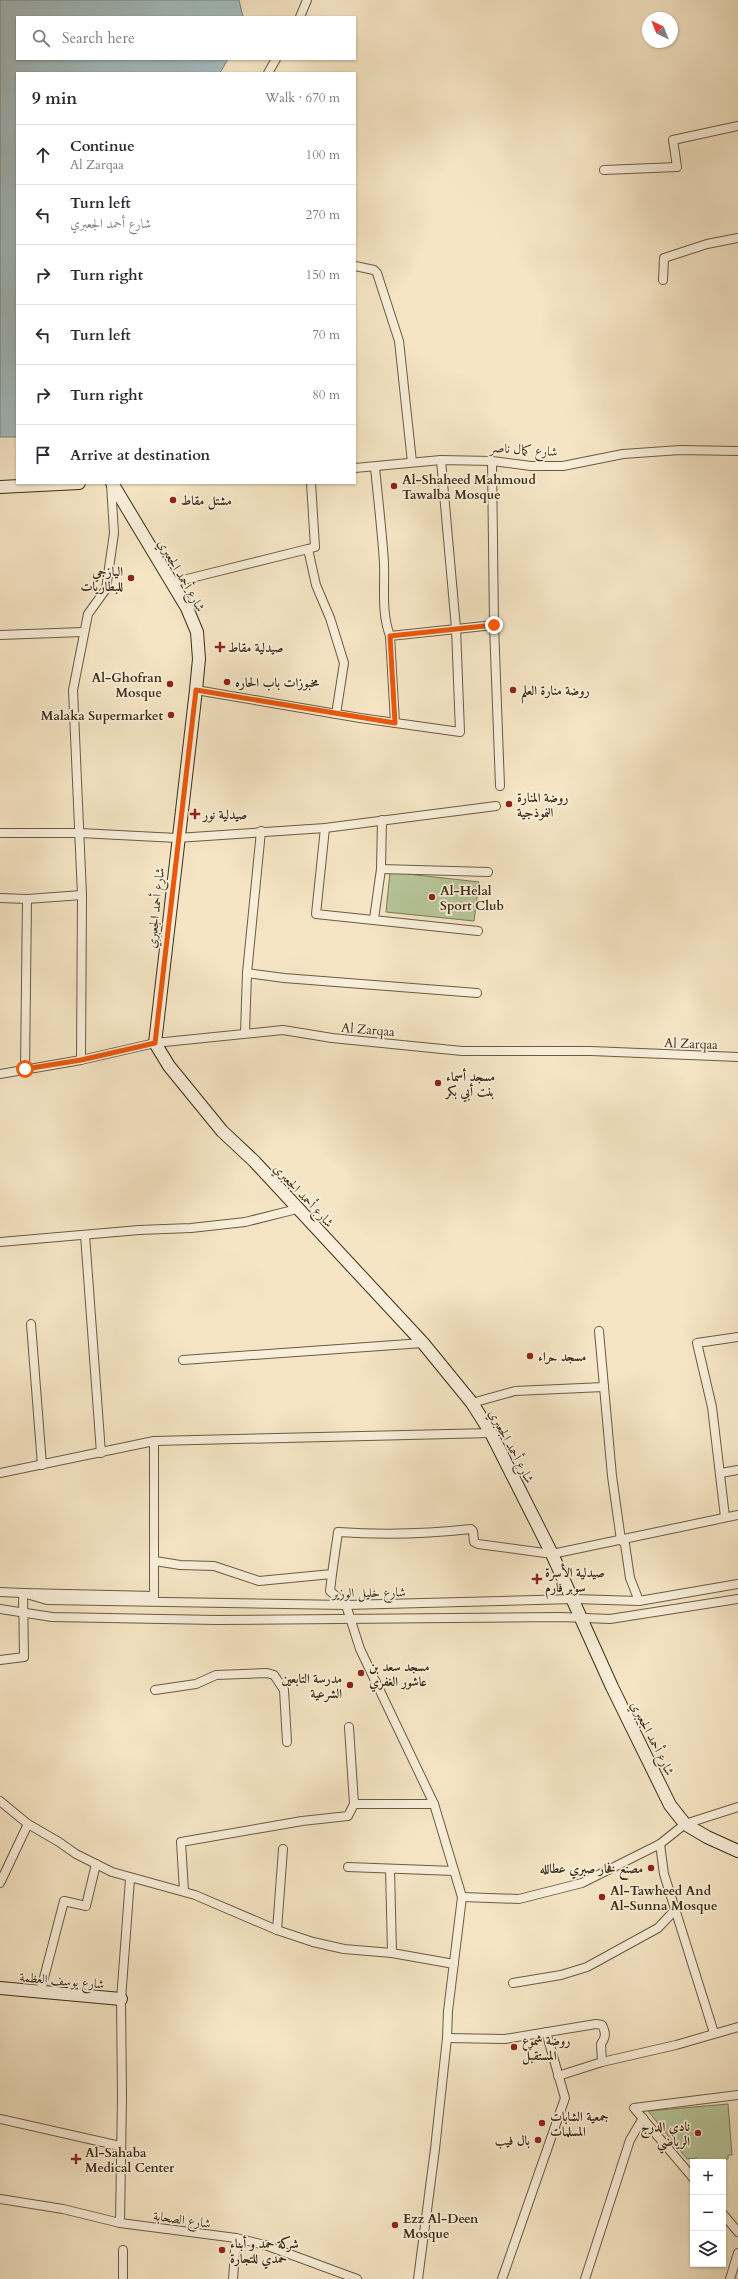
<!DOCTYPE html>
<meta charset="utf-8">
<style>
:root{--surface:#fff;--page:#f7f7f7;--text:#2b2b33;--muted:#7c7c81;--line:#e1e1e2}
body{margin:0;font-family:Cardo,Amiri,serif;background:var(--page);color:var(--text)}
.controls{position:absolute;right:12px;bottom:12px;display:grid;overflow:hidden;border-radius:0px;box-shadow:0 1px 3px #0004}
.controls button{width:36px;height:36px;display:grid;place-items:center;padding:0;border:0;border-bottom:1px solid var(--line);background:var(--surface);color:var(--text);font:20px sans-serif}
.compass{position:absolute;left:642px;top:12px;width:36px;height:36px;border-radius:50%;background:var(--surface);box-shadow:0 1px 3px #0004;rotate:317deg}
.stop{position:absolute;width:12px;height:12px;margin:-9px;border:3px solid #ea580c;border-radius:50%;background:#fff}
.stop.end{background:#ea580c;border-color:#fff;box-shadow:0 1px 4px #0008}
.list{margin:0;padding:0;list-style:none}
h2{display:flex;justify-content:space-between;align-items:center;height:52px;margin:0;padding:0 16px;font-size:17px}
h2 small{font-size:13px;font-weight:400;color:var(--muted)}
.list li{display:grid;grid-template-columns:26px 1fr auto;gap:12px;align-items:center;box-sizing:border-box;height:60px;padding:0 16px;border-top:1px solid var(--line)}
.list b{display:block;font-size:15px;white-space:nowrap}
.list p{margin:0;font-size:13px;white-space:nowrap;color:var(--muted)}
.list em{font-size:13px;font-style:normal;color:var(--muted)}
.icon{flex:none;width:22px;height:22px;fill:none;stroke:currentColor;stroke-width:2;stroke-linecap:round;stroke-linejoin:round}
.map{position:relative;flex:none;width:738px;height:2279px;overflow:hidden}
.search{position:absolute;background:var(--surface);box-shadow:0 1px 3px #0004;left:16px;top:16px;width:340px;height:44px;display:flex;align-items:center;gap:10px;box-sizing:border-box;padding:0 14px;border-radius:0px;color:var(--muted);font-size:15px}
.panel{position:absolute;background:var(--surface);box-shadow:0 1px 3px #0004;left:16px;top:72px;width:340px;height:412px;border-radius:0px}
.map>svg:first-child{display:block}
</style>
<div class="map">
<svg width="738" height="2279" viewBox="0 0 738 2279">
<rect width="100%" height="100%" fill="#f5e5c4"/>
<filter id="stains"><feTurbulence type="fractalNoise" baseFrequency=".005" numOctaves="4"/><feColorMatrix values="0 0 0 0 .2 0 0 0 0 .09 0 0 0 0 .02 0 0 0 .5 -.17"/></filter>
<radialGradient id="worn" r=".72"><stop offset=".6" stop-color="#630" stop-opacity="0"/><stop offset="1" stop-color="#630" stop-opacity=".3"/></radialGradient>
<!-- green -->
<g fill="#b6c699" stroke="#7a7a58">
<path d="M390,872L479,882L474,921L386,912Z"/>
<path d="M728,2104L732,2155H728V2159L697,2162V2158L687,2159L648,2111Z"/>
</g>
<!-- water -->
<path fill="#a2bcc0" stroke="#7a837c" d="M0,0H239L243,17H17V59H228L220,73H17V437H0Z"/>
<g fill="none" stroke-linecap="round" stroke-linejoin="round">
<!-- street casing -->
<g stroke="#6b5b42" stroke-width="10">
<g id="street">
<path d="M300,17L307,0"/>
<path d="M268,73L276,59"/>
<path d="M604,170L677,167L673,140L738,126"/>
<path d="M355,266L374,270L377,273L399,341L412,462"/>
<path d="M663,280L664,258L707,244L738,238"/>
<path d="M492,461L494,625L500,786"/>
<path d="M375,467C378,499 382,531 384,563C385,587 381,612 390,636L395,723"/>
<path d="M355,468L441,460L492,461L531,466H563L623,454L680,450L738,451"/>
<path d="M311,483L315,547L308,549L316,585L330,618L344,663L336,714"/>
<path d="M171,583L308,549"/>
<path d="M0,635L83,632"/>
<path d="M390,636L494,625"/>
<path d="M196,690L360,718L460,732L456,628L441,460"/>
<path d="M325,828L316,914L478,931"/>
<path d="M0,833H80L177,838L325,828L496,806"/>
<path d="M381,869L488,872"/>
<path d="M0,898L27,899L82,895"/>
<path d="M374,919L381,869L382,820"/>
<path d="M247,973L284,978L477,993"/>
<path d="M245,1033L247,973L261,831"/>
<path d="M81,1060L82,895L73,690L88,614L106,589L114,533L111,484"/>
<path d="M25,1069L27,899"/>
<path d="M0,1074L81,1060L155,1043L283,1030L332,1038L462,1051H591L738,1057"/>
<path d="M85,1235L101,1453"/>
<path d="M0,1242L139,1230L191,1228L245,1222L297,1209"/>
<path d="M31,1324L42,1465"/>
<path d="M599,1331L612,1476L621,1540L625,1544L630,1578L639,1601"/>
<path d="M183,1360L423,1343"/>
<path d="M472,1403L515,1391L604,1387"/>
<path d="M0,1473L154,1441L491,1433"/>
<path d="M721,1473L738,1470"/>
<path d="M725,1517L712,1407L697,1343L738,1337"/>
<path d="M155,1561L180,1565L214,1566L259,1581L332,1574L338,1532C383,1535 426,1534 471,1529L473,1531L474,1542L478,1544L552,1554L738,1515"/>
<path d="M332,1574L330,1591L346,1605L360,1649L434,1804"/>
<path d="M0,1592L23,1593L47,1600L346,1605L574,1599L639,1601L738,1584"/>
<path d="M0,1609L52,1617L217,1620L561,1617L610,1619L738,1599"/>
<path d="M0,1660L24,1657L23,1593L154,1596V1441"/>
<path d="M155,1690L196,1684L216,1675L267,1673L274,1675L284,1690L287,1742"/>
<path d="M0,1801L28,1824L59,1842L76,1854L112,1872L195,1895L277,1930L313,1942L344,1949L392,1953"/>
<path d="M354,1804H434L462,1897L448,2011L447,2038L435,2149L418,2279"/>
<path d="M660,1844L664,1874L714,2033"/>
<path d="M348,1867L454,1871"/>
<path d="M390,1869L392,1953L454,1964"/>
<path d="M0,1883L28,1824"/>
<path d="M184,1891L181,1842L302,1821L348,1816L354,1804L349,1727"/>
<path d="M462,1897L519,1899L582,1883L660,1844L685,1824L738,1807"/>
<path d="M277,1930L283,1849"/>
<path d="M513,1983L561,1975L587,1967L658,1928L676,1909"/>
<path d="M40,1993L64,1901L86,1906L96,1864"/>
<path d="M447,2038L505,2039L596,2024L602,2025C606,2033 606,2037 601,2044L602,2062"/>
<path d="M558,2076L602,2062L676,2045L738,2027"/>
<path d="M0,2119L120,2146"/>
<path d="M693,2178L634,2108L738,2095"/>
<path d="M0,2199L63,2209L120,2223L236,2238L265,2245L357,2279"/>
<path d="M723,2214L738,2232"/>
<path d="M120,2223L122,2096L121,2000L130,1879"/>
<path d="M123,2279V2250"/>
<path d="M233,2279L236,2238"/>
<path d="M502,2279L565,2098L546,2032"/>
<path d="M585,2279L630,2140L643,2118"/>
<path d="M730,2279L738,2253"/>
</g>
</g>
<!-- secondary casing -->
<g stroke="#3d2d17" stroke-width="14">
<g id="secondary">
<path d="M112,483L187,608L197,632L199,659L196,690L155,1043L169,1066L222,1131L254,1161L423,1343L472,1403L491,1433L552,1554L612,1687L670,1805L685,1824L707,1837L738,1851"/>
<path d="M0,487L79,483"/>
<path d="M0,1988L121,1999"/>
</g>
</g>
<!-- street -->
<use href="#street" stroke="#f8eed9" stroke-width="8"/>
<!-- secondary -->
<use href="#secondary" stroke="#f8eed9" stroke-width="12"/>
</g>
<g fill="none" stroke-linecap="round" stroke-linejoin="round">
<!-- route -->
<path stroke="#ea580c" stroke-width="5" d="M25,1069L81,1060L155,1043L196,690L395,723L390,636L494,625"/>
</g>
<!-- markers -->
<g fill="#8f2418" stroke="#f8eed9" stroke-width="1.5">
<circle cx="394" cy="486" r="4"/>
<circle cx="173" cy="500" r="4"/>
<circle cx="131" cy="578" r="4"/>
<path d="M218 641h4v4h4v4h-4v4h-4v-4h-4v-4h4z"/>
<circle cx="227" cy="682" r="4"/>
<circle cx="170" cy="684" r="4"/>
<circle cx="513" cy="690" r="4"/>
<circle cx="171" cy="715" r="4"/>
<circle cx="509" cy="804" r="4"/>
<path d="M193 808h4v4h4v4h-4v4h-4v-4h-4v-4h4z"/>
<circle cx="432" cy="897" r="4"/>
<circle cx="438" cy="1083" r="4"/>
<circle cx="530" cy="1356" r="4"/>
<path d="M535 1573h4v4h4v4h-4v4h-4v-4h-4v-4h4z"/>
<circle cx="361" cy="1673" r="4"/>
<circle cx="350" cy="1685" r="4"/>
<circle cx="651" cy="1868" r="4"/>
<circle cx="602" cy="1897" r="4"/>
<circle cx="514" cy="2047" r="4"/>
<circle cx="542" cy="2123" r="4"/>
<circle cx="698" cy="2133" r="4"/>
<circle cx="538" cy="2140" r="4"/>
<path d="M74 2153h4v4h4v4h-4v4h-4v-4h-4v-4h4z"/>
<circle cx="395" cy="2225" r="4"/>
<circle cx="222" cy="2250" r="4"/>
</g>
<g text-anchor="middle" stroke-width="3.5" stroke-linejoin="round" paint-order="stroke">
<!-- street labels -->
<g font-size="13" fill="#3d2d17" stroke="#f8eed9">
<text transform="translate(524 449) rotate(4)" y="5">شارع كمال ناصر</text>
<text transform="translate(182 575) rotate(60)" y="5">شارع أحمد الجعبري</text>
<text transform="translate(155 908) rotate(-84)" y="5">شارع أحمد الجعبري</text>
<text transform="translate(368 1029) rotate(5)" y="5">Al Zarqaa</text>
<text transform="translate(691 1043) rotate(2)" y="5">Al Zarqaa</text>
<text transform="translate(304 1195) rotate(47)" y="5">شارع أحمد الجعبري</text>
<text transform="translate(512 1446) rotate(62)" y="5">شارع أحمد الجعبري</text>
<text transform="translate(369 1592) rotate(-1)" y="5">شارع خليل الوزير</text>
<text transform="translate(653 1738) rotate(63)" y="5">شارع أحمد الجعبري</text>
<text transform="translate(62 1980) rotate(5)" y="5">شارع يوسف العظمة</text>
<text transform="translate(182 2219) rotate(8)" y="5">شارع الصحابة</text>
</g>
<!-- poi labels -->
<g font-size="13" font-weight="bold" fill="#3d2d17" stroke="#f8eed9" text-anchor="start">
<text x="402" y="484">Al-Shaheed Mahmoud<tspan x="402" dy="15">Tawalba Mosque</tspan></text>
<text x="181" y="505">مشتل مقاط</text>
<text x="123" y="576" text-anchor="end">اليازجي<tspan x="123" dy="15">للبطاريات</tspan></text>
<text x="228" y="652">صيدلية مقاط</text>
<text x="162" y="682" text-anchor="end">Al-Ghofran<tspan x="162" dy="15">Mosque</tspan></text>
<text x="235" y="687">مخبوزات باب الحاره</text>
<text x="521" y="695">روضة منارة العلم</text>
<text x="163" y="720" text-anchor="end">Malaka Supermarket</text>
<text x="517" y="802">روضة المنارة<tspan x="517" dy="15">النموذجية</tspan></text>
<text x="203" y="819">صيدلية نور</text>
<text x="440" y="895">Al-Helal<tspan x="440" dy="15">Sport Club</tspan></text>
<text x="446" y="1081">مسجد أسماء<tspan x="446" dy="15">بنت أبي بكر</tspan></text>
<text x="538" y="1361">مسجد حراء</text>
<text x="545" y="1577">صيدلية الأسرة<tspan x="545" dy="15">سوبر فارم</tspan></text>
<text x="369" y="1671">مسجد سعد بن<tspan x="369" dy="15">عاشور الغفري</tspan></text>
<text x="342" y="1683" text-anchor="end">مدرسة التابعين<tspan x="342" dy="15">الشرعية</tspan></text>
<text x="643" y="1873" text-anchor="end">مصنع فخار صبري عطالله</text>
<text x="610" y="1895">Al-Tawheed And<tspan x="610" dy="15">Al-Sunna Mosque</tspan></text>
<text x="522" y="2045">روضة شموع<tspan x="522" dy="15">المستقبل</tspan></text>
<text x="550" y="2121">جمعية الشابات<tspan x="550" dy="15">المسلمات</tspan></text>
<text x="690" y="2131" text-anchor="end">نادي الدرج<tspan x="690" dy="15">الرياضي</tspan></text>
<text x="530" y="2145" text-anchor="end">بال فيب</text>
<text x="85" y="2157">Al-Sahaba<tspan x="85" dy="15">Medical Center</tspan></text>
<text x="403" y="2223">Ezz Al-Deen<tspan x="403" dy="15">Mosque</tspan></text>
<text x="230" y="2248">شركة حمد و أبناء<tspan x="230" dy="15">حمدي للتجارة</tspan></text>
</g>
</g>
<rect width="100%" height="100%" filter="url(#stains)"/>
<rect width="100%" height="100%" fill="url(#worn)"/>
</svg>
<div class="controls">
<button>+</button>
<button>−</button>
<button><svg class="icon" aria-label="layers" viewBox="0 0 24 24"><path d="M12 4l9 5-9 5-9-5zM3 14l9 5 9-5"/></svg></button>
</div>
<svg class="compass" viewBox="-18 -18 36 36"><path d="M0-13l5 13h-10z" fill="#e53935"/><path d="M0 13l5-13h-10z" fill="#7c7c81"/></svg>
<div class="stop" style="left:25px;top:1069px"></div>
<div class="stop end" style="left:494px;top:625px"></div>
<div class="search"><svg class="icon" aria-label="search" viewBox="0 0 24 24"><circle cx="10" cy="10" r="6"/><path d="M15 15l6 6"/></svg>Search here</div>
<section class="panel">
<h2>9 min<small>Walk · 670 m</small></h2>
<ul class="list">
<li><svg class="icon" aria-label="ahead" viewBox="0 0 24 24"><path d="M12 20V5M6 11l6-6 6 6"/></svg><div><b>Continue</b><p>Al Zarqaa</p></div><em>100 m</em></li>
<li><svg class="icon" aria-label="left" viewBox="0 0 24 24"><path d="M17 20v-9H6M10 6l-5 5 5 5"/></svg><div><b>Turn left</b><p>شارع أحمد الجعبري</p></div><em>270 m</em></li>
<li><svg class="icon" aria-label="right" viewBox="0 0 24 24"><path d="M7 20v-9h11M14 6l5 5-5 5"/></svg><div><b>Turn right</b></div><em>150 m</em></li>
<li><svg class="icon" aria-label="left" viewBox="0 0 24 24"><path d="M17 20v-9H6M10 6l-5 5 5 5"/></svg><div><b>Turn left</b></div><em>70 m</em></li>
<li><svg class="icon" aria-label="right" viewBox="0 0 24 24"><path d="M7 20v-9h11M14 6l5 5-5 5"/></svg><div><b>Turn right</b></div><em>80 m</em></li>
<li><svg class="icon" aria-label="arrive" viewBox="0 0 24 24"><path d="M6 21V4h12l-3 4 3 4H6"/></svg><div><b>Arrive at destination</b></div></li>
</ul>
</section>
</div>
